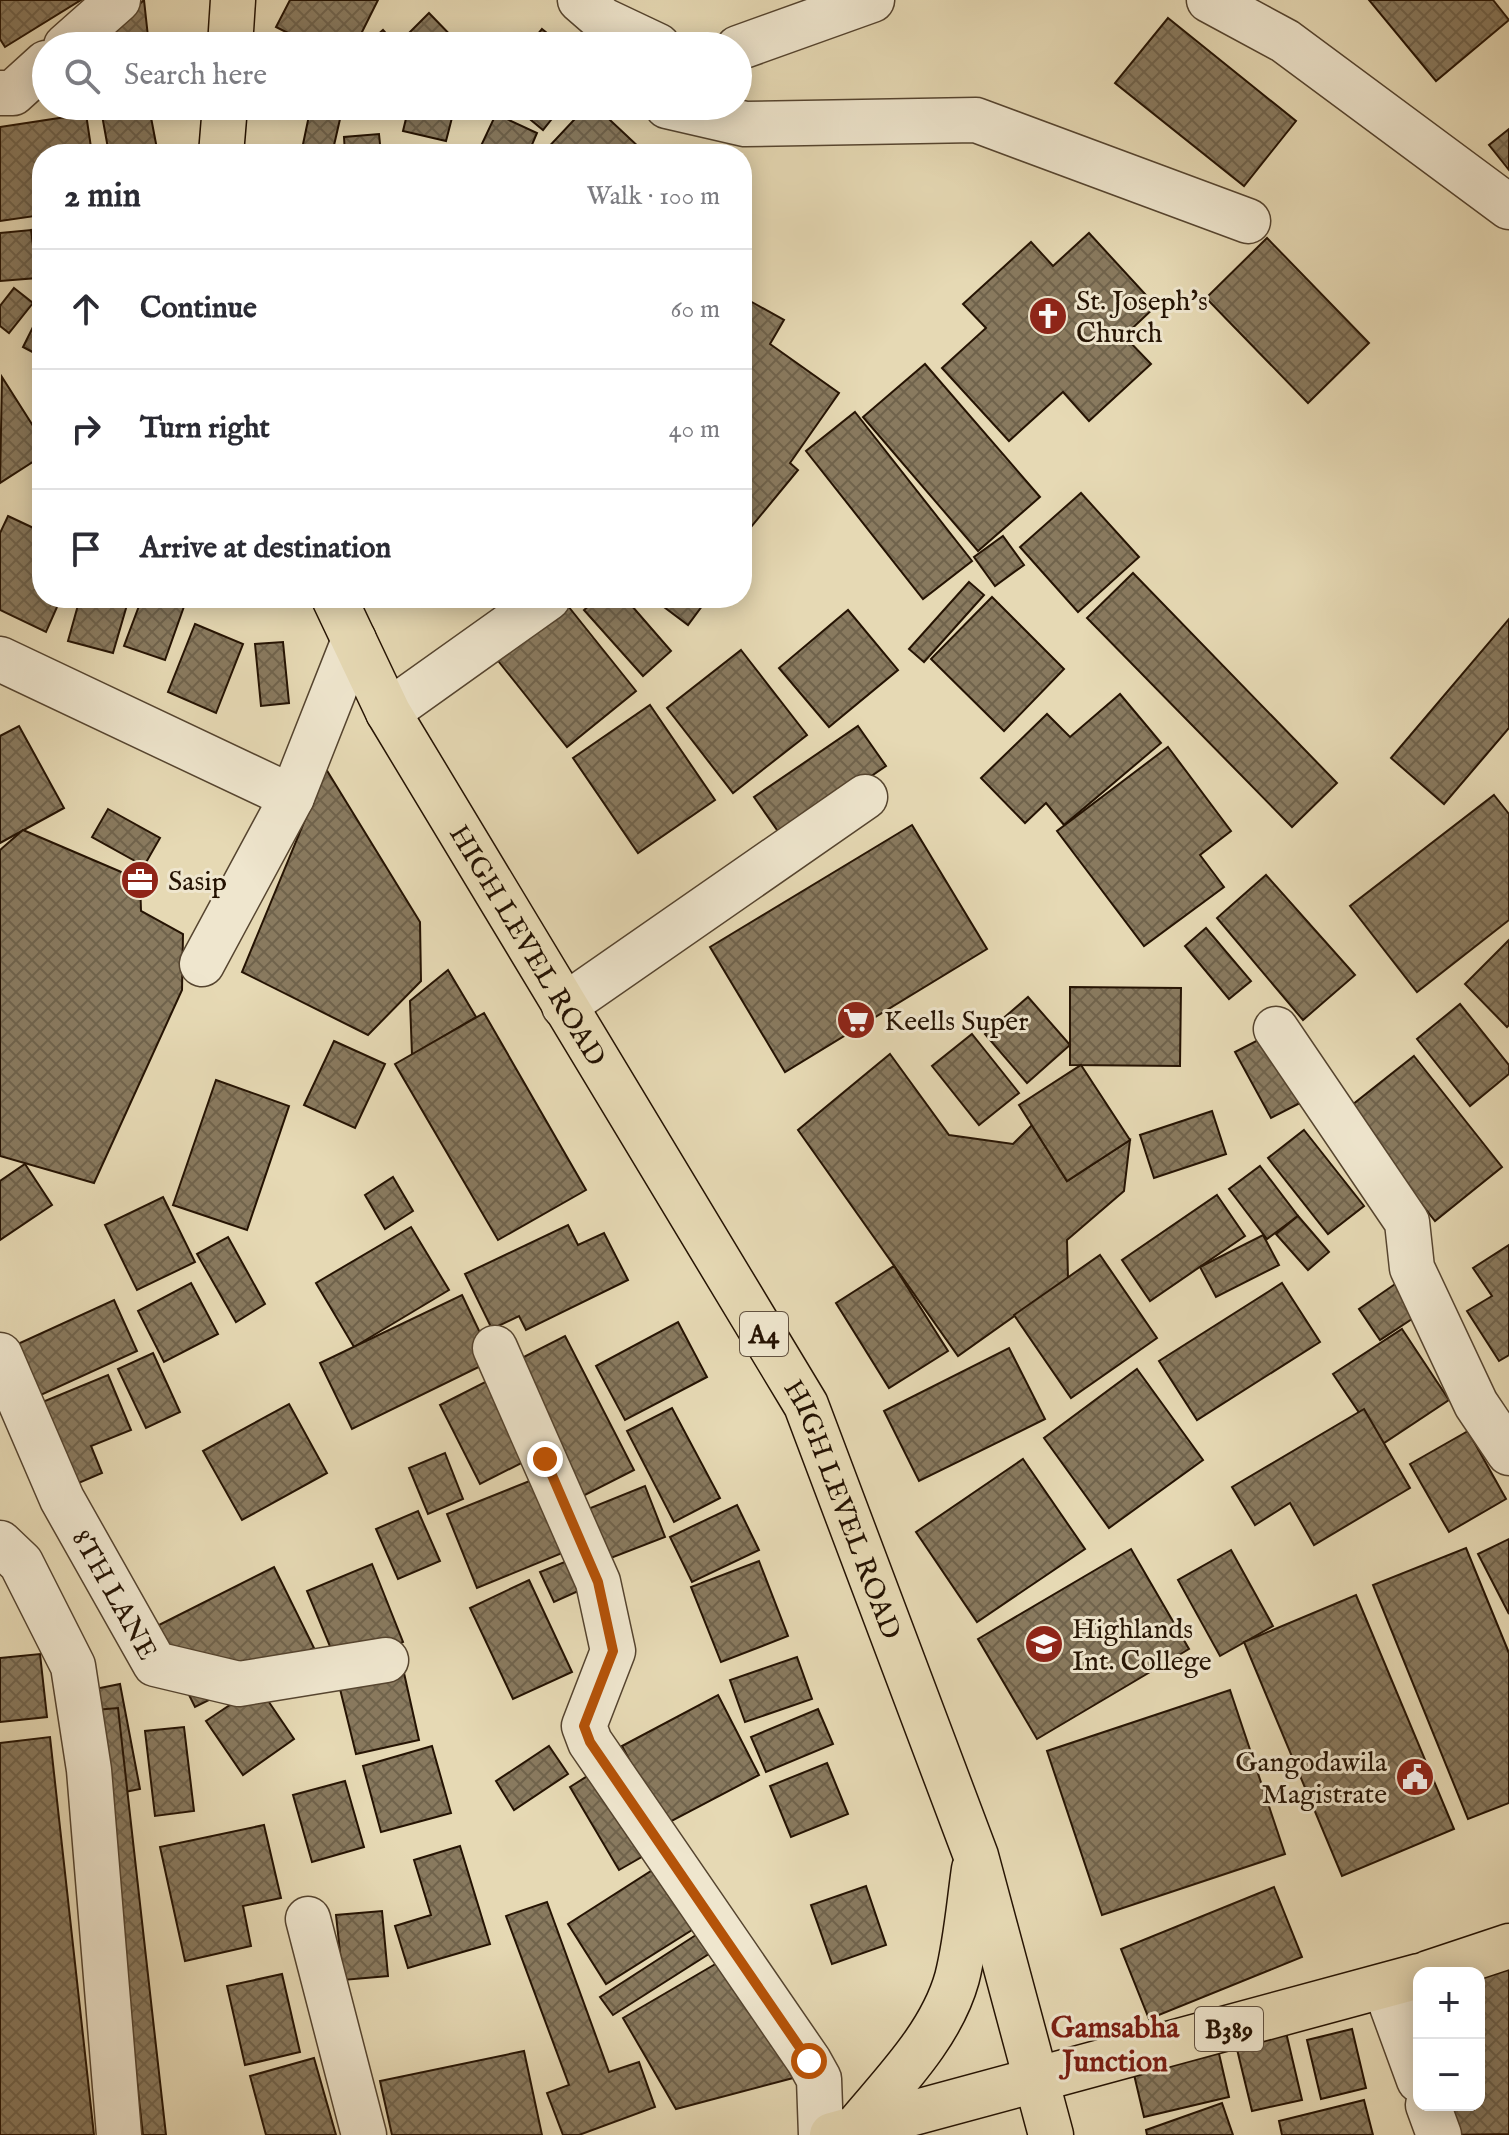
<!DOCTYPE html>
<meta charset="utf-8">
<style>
:root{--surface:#fff;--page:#f2f2f3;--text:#2b2b33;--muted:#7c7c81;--line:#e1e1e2}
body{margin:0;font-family:"IM FELL English",serif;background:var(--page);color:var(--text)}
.controls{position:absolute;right:24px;bottom:24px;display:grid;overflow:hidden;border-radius:16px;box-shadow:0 4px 20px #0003}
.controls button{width:72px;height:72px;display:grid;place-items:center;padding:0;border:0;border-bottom:2px solid var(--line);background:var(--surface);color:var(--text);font:40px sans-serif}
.stop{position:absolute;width:24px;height:24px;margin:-18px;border:6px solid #b45309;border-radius:50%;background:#fff}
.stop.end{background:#b45309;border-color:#fff;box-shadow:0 2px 8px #0008}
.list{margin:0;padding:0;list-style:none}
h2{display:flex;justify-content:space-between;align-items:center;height:104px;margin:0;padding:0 32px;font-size:34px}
h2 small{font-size:26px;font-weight:400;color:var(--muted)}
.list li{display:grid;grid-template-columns:52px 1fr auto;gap:24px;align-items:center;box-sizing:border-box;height:120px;padding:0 32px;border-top:2px solid var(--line)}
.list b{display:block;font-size:30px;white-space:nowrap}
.list em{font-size:26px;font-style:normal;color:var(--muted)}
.icon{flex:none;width:44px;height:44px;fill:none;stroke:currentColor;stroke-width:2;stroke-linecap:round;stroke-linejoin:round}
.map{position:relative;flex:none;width:1509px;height:2135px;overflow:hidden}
.search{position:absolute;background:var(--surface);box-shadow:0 4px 20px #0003;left:32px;top:32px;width:720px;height:88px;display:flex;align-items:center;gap:20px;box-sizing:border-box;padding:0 28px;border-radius:44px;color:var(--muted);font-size:30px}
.panel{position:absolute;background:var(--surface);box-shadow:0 4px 20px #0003;left:32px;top:144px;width:720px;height:464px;border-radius:32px}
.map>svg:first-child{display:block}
</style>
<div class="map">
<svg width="1509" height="2135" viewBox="0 0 1509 2135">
<defs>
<pattern id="building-cross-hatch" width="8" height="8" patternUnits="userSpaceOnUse" patternTransform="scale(2)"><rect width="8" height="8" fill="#897a5f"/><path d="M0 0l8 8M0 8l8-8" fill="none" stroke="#70634c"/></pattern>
</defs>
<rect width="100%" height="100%" fill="#e6d9b4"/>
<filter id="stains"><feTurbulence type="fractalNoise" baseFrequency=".0025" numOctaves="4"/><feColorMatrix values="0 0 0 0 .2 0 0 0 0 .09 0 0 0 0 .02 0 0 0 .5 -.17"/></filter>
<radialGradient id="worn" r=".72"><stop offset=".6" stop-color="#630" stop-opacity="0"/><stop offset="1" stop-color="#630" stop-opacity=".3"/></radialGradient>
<!-- building -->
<g fill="url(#building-cross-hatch)" stroke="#251303" stroke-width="2">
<path d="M0,0H81L5,47L0,39Z"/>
<path d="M144,0L149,46H92Z"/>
<path d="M290,0H378L355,46H314L276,27Z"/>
<path d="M1369,0H1493L1509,20L1436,81Z"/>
<path d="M429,13L461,46H414L405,37Z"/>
<path d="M1168,18L1296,121L1244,186L1115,83Z"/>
<path d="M542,29L563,46H528Z"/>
<path d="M383,30L397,46H365Z"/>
<path d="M311,106H343L332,154L302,149Z"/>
<path d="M409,106H455L446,141L403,131Z"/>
<path d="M514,106H562L543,130Z"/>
<path d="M587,106H595L642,150L638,154H542Z"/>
<path d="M149,107L158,154H109L102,115Z"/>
<path d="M86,114L92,154H42V215L0,221V127Z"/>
<path d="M496,114L537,133L528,154H487L479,150Z"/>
<path d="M1509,129V170L1489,145Z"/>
<path d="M379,134L381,154H345L344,137Z"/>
<path d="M42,229V289L37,290L31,230Z"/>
<path d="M31,230L37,278L0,281V233Z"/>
<path d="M1089,233L1156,306L1124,336L1151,364L1089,421L1063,392L1009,441L942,368L986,328L963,304L1031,242L1053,266Z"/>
<path d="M1267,238L1369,343L1308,403L1206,298Z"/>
<path d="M14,288L33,303L9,333L0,326V306Z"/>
<path d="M750,301L784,320L770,344L839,393L790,463L798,470L742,538V316Z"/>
<path d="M42,309V357L23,347Z"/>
<path d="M925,364L1040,497L978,551L863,417Z"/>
<path d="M2,377L42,440V456L0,483Z"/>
<path d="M855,412L972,561L923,599L806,451Z"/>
<path d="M1081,493L1139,557L1078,612L1020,547Z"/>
<path d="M8,516L42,532V598H61L46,632L0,610V533Z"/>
<path d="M1003,536L1024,565L995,586L974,557Z"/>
<path d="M1133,573L1337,783L1292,827L1087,618Z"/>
<path d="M969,582L984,595L924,662L909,649Z"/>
<path d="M992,597L1064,669L1004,731L931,659Z"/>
<path d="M80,598H129L113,653L68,641Z"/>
<path d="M142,598H187L165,660L124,646Z"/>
<path d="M598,598H625L671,651L643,676L584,610Z"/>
<path d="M652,598H708L688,625Z"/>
<path d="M564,601L636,691L567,747L495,657Z"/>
<path d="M848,610L898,670L829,727L779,668Z"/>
<path d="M1509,619V728L1444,804L1391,758Z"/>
<path d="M195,624L243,644L216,713L168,692Z"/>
<path d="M283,642L289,703L261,706L255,644Z"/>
<path d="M741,650L807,735L733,793L667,708Z"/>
<path d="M1120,694L1161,743L1064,825L1046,803L1025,823L981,778L1047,714L1070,737Z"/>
<path d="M650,705L715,800L638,853L573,758Z"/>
<path d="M19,726L64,808L0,843V736Z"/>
<path d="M858,726L886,766L782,837L754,797Z"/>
<path d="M1168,747L1231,831L1200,855L1224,887L1144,946L1057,831Z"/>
<path d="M326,769L420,922L421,981L368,1035L242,972Z"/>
<path d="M1494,795L1509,814V920L1417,992L1350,906Z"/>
<path d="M108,809L160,838L144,866L92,837Z"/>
<path d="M912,825L987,949L785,1072L710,947Z"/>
<path d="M23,830L140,880L141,911L183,934L182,990L94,1183L0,1156V850Z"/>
<path d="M1266,875L1355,975L1303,1020L1217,918Z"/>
<path d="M1206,928L1251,981L1229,999L1185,946Z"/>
<path d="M1509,940V1025L1507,1027L1465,984Z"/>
<path d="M448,970L476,1017L412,1055L410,1001Z"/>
<path d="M1070,987L1181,988L1180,1066L1070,1065Z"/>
<path d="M1028,997L1070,1045L1027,1083L985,1034Z"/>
<path d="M1460,1004L1509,1065V1074L1470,1106L1417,1039Z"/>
<path d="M484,1013L586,1190L498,1240L395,1064Z"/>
<path d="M972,1034L1019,1093L979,1125L932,1066Z"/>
<path d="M1264,1037L1300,1103L1271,1118L1235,1052Z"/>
<path d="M334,1041L385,1064L355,1128L304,1105Z"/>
<path d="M890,1054L949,1135L1013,1144L1032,1125L1067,1181L1130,1140L1124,1191L1067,1240L1068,1278L958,1356L798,1130Z"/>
<path d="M1414,1056L1502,1167L1435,1221L1347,1109Z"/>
<path d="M1081,1065L1130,1140L1067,1181L1019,1105Z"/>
<path d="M216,1080L289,1106L247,1230L173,1205Z"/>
<path d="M1212,1111L1226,1154L1154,1178L1140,1135Z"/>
<path d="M1304,1130L1364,1206L1328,1234L1268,1158Z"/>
<path d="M25,1164L52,1205L0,1240V1181Z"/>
<path d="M1260,1166L1298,1216L1267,1239L1229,1189Z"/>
<path d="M393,1177L413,1211L385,1229L365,1195Z"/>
<path d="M1217,1195L1245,1236L1150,1301L1122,1260Z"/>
<path d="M163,1197L195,1262L137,1290L105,1225Z"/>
<path d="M1298,1216L1329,1252L1308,1270L1276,1234Z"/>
<path d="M568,1225L578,1245L604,1233L628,1280L526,1330L519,1316L492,1329L465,1274Z"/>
<path d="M411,1227L449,1290L354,1347L316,1283Z"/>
<path d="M1263,1235L1279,1265L1216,1297L1200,1267Z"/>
<path d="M228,1237L265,1304L236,1322L197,1254Z"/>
<path d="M1509,1245V1355L1499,1361L1467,1311L1492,1296L1473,1268Z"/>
<path d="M1100,1255L1157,1338L1071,1398L1014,1315Z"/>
<path d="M894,1266L948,1351L889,1388L836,1303Z"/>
<path d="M1398,1282L1421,1313L1380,1340L1359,1309Z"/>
<path d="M191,1283L218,1334L164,1362L138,1311Z"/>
<path d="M1282,1283L1320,1342L1197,1420L1159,1361Z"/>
<path d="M462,1295L493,1360L352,1429L320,1363Z"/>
<path d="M114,1300L137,1351L32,1399L9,1348Z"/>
<path d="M678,1322L707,1377L625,1420L596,1366Z"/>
<path d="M1402,1329L1449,1400L1381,1445L1333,1374Z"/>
<path d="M565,1336L634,1470L583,1496L514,1362Z"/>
<path d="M1009,1348L1045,1419L919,1481L884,1411Z"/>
<path d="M153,1353L180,1412L146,1428L118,1369Z"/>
<path d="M1137,1369L1203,1460L1109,1528L1044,1438Z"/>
<path d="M108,1375L131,1430L91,1446L102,1473L74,1485L40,1403Z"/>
<path d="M499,1375L539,1454L480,1484L440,1405Z"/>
<path d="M289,1404L327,1473L242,1520L203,1451Z"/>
<path d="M672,1408L720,1498L674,1522L627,1431Z"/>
<path d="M1364,1409L1410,1488L1314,1545L1290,1503L1255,1525L1232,1487Z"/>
<path d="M1468,1431L1506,1499L1449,1532L1410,1464Z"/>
<path d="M445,1453L463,1499L428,1514L409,1468Z"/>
<path d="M1023,1459L1085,1549L977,1622L916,1532Z"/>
<path d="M542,1476L572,1549L477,1588L447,1514Z"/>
<path d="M645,1486L665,1537L603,1561L583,1511Z"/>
<path d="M737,1505L759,1550L692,1582L670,1537Z"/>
<path d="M418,1511L440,1561L398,1579L376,1529Z"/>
<path d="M1509,1539V1614L1478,1554Z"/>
<path d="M1466,1548L1509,1653V1803L1468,1819L1373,1585Z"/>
<path d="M1131,1549L1189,1649L1037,1739L978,1639Z"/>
<path d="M1231,1550L1273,1626L1220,1656L1178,1580Z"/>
<path d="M572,1559L585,1588L554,1602L540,1572Z"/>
<path d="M759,1561L788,1636L721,1662L691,1587Z"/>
<path d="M372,1564L403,1642L339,1668L307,1591Z"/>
<path d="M274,1567L314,1648L195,1707L155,1627Z"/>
<path d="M529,1580L572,1672L513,1699L470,1608Z"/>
<path d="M1356,1595L1454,1829L1342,1876L1244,1642Z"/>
<path d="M40,1654L47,1717L0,1722V1658Z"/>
<path d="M797,1657L812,1699L745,1722L730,1680Z"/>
<path d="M404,1673L419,1740L356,1754L340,1689Z"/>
<path d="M120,1684L140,1789L105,1796L85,1691Z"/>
<path d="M258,1686L294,1739L243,1775L206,1721Z"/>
<path d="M1230,1690L1285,1854L1102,1915L1047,1751Z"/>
<path d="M718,1695L759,1775L664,1825L622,1746Z"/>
<path d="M118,1708L166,2135H143L95,1710Z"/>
<path d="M818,1709L833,1744L766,1772L751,1737Z"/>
<path d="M184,1727L194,1811L155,1816L145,1731Z"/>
<path d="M50,1737L94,2135H0V1743Z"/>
<path d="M432,1746L451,1813L381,1832L363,1766Z"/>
<path d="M549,1746L568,1774L514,1810L496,1781Z"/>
<path d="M827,1763L848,1814L791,1837L770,1786Z"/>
<path d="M597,1770L647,1854L619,1870L570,1787Z"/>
<path d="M345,1781L364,1847L312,1862L293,1795Z"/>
<path d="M264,1825L281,1898L243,1906L251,1946L185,1961L160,1847Z"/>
<path d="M460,1846L490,1944L408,1968L395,1926L431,1915L414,1860Z"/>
<path d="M662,1864L700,1925L606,1984L568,1924Z"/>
<path d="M866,1886L886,1945L832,1964L811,1905Z"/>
<path d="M1274,1887L1302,1957L1149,2019L1121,1949Z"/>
<path d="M547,1902L609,2072L639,2062L655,2107L579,2135H563L547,2093L569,2085L506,1916Z"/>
<path d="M382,1911L388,1976L343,1980L336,1915Z"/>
<path d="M699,1933L712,1952L613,2015L600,1997Z"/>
<path d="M1509,1953V2134L1447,2135L1438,2105H1479V1973Z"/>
<path d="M724,1959L793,2078L676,2109L623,2018Z"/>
<path d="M282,1974L300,2052L245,2065L227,1986Z"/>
<path d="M1285,2028L1302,2100L1252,2111L1235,2041Z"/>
<path d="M1352,2029L1366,2088L1321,2099L1307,2040Z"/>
<path d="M1217,2045L1229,2097L1144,2117L1132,2066Z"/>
<path d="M524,2051L542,2135H392L380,2081Z"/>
<path d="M314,2058L336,2135H266L250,2076Z"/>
<path d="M1364,2100L1373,2135H1282L1279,2121Z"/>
<path d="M1222,2103L1233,2135H1147L1146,2130Z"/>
</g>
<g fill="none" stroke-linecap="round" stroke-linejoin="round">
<!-- minor casing -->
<g stroke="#55442f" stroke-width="47">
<g id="minor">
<path d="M580,0L603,20L658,46"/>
<path d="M1209,0L1285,41L1509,207"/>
<path d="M66,46L118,0"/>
<path d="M738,48L872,0"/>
<path d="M0,93H13L46,63"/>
<path d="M667,106L745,124L976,120L1248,221"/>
<path d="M0,659L292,797"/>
<path d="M388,712L548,598"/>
<path d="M202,964L292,797L354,640"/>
<path d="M564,1006L865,797"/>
<path d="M1276,1029L1407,1222L1412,1268L1476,1404L1509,1453"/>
<path d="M495,1348L598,1582L613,1651L584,1726L590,1742L809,2061L819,2079L821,2135"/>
<path id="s1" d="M0,1355L62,1499L155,1664L239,1684L386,1660"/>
<path d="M0,1543L21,1563L73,1666L89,1770L119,2135"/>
<path d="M308,1919L364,2135"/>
<path d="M1385,1987L1419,2080"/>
<path d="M1428,2105L1439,2135"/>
</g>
</g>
<!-- major casing -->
<g stroke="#251303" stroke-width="47">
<g id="major">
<path d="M1428,1973L1509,1946"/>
<path d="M832,2135L1419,1976"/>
</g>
</g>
<!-- highway casing -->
<g stroke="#251303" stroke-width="47">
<g id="highway">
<path d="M230,46L233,0"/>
<path d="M221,154L225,106"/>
<path id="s2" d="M334,598L388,712L806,1405L976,1856L1051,2135"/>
<path d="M873,2135L855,2129C892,2084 941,2036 957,1978C966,1943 969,1904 974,1869"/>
</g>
</g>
<!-- minor -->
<use href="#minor" stroke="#efe6ce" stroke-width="44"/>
<!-- major -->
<use href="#major" stroke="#e6d9b4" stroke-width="44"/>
<!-- highway -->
<use href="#highway" stroke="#e6d9b4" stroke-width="44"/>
</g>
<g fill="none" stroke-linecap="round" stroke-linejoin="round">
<!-- route -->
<path stroke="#b45309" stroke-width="10" d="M545,1459L598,1582L613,1651L584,1726L590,1742L809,2061"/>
</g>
<!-- icons -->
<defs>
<g id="church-disc" transform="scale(2)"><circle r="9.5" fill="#8f2418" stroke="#efe6ce"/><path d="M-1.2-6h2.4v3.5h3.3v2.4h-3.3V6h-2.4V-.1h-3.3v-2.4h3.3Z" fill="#fff"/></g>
<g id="office-disc" transform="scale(2)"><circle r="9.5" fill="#8f2418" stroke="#efe6ce"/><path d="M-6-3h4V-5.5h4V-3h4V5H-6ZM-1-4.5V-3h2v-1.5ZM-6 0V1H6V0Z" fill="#fff"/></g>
<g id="supermarket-disc" transform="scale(2)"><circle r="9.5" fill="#8f2418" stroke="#efe6ce"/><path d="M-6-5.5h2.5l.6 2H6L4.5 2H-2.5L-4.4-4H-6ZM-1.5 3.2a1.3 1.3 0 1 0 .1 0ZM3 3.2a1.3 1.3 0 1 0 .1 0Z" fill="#fff"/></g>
<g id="school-disc" transform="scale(2)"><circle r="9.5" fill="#8f2418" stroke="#efe6ce"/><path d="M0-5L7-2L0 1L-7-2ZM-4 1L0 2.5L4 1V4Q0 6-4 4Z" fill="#fff"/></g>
<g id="civic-disc" transform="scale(2)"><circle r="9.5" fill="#8f2418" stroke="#efe6ce"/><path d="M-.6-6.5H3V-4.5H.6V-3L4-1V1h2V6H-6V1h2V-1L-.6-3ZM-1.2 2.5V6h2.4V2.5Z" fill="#fff"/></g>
</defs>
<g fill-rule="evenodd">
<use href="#church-disc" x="1048" y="316"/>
<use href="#office-disc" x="140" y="880"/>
<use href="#supermarket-disc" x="856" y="1020"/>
<use href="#school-disc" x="1044" y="1644"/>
<use href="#civic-disc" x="1415" y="1777"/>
</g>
<g text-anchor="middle" stroke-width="6" stroke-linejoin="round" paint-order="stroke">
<!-- shield labels -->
<g fill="#efe6ce" stroke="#625240" stroke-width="2">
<rect x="740" y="1312" width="48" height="44" rx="6"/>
<rect x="1195" y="2007" width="68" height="44" rx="6"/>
</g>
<g font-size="26" font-weight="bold" fill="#251303">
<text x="764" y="1343">A4</text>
<text x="1229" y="2038">B389</text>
</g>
<!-- poi labels -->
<g font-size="28" fill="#251303" stroke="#efe6ce" text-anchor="start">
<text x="1076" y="310">St. Joseph's<tspan x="1076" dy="32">Church</tspan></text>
<text x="168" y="890">Sasip</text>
<text x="884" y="1030">Keells Super</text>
<text x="1072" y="1638">Highlands<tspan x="1072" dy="32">Int. College</tspan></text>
<text x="1387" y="1771" text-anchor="end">Gangodawila<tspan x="1387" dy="32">Magistrate</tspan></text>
</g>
<!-- street labels -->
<g font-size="28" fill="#251303" stroke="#efe6ce">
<text dy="10" stroke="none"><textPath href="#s2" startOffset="398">HIGH LEVEL ROAD</textPath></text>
<text dy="10" stroke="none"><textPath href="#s2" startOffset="1046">HIGH LEVEL ROAD</textPath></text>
<text dy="10" stroke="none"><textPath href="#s1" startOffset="266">8TH LANE</textPath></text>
</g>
<!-- neighbourhood labels -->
<g font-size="30" font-weight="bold" fill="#7a1f14" stroke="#efe6ce">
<text x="1115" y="2037">Gamsabha<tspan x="1115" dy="34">Junction</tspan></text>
</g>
</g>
<rect width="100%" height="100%" filter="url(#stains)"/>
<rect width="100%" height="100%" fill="url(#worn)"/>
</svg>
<div class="controls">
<button>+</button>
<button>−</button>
</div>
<div class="stop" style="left:809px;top:2061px"></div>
<div class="stop end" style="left:545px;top:1459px"></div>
<div class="search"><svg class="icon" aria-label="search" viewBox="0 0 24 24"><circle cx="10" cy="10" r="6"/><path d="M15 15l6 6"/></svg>Search here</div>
<section class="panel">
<h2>2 min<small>Walk · 100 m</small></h2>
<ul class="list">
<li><svg class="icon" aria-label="ahead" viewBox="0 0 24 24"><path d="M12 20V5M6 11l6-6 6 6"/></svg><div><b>Continue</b></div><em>60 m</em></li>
<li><svg class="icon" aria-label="right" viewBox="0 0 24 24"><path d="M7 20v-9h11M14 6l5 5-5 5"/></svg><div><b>Turn right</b></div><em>40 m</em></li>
<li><svg class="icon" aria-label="arrive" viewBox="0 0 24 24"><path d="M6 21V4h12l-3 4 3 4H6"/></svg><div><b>Arrive at destination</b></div></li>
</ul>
</section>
</div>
